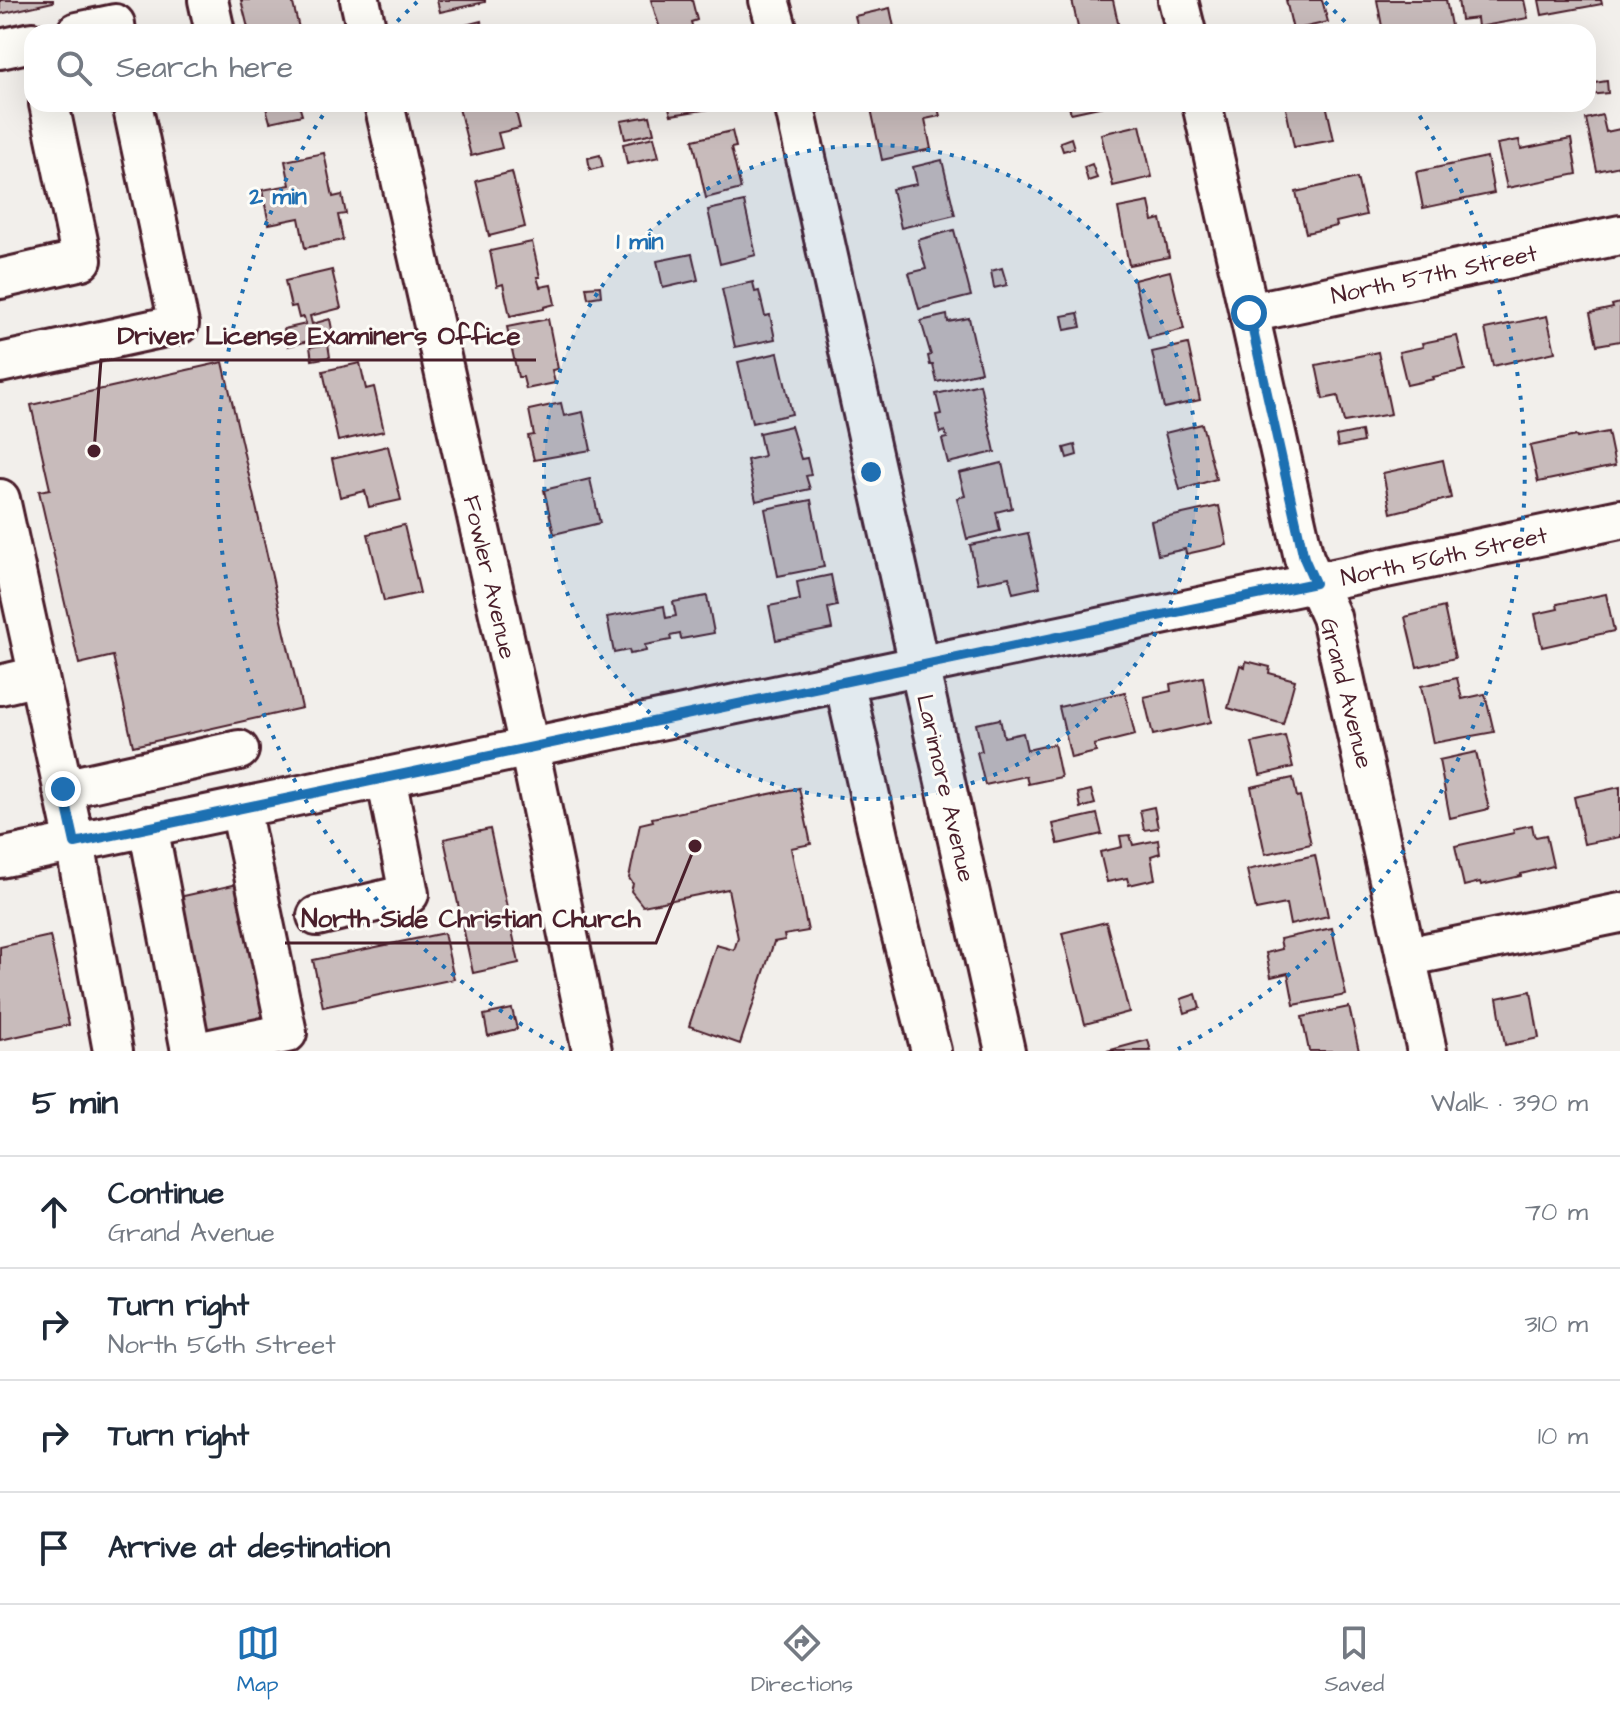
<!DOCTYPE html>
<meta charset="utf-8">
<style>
:root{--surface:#fff;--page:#f2f2f3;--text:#1f2937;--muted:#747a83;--line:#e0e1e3;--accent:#1f6fb2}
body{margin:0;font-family:"Architects Daughter",sans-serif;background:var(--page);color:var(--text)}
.stop{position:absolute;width:24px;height:24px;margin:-18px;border:6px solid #1f6fb2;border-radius:50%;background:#fff}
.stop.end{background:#1f6fb2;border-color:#fff;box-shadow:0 2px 8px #0008}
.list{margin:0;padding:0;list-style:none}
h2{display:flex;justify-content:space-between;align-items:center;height:104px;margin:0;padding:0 32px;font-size:34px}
h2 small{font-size:26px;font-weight:400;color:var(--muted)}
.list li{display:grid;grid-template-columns:52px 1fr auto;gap:24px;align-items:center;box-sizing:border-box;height:112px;padding:0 32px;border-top:2px solid var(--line)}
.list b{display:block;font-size:30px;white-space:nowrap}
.list p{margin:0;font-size:26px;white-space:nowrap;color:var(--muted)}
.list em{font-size:26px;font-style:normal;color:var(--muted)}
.icon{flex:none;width:44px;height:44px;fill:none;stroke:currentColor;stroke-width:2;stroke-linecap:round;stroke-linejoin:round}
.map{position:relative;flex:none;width:1620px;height:1051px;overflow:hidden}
.search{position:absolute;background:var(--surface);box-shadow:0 8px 32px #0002;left:24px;right:24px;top:24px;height:88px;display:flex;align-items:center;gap:20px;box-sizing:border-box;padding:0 28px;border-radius:24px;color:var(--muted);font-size:30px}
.sheet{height:552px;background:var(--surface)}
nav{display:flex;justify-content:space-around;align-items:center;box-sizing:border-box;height:112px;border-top:2px solid var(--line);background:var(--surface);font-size:22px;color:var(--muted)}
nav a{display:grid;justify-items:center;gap:4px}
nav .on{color:var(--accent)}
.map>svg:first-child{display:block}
</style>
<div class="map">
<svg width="1620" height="1051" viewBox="0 0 1620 1051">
<rect width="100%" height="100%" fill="#f2efeb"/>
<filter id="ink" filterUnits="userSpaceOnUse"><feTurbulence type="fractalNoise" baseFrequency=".0125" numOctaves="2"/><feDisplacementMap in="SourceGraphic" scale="16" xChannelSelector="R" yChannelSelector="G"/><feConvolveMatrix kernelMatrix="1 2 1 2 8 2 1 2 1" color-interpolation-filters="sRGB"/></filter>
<g filter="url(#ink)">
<!-- building -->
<g fill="#c8bbbb" stroke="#4a1f2b" stroke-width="2">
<path d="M0,0H53V2L0,14Z"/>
<path d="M241,0H292L300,32H249Z"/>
<path d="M437,0H485V2L440,12Z"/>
<path d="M651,0H692L697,20L691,22L694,32H661Z"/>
<path d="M1072,0H1113L1120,32H1079Z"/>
<path d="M1286,0H1322L1328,22L1293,30Z"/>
<path d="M1377,0H1446L1452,31L1383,32Z"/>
<path d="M1458,0H1524L1528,18L1478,27L1477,18L1461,20Z"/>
<path d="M1539,0H1601L1602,4L1542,15Z"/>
<path d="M890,8L895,32H859L855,16Z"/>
<path d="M481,21L483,32H446V30Z"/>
<path d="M1607,81L1608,93L1588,95V84Z"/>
<path d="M265,104H305L299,105L302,115L270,122Z"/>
<path d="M458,104H514L520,128L498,133L502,148L471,156Z"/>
<path d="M668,104H721L722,107L671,115Z"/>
<path d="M870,104H937L940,116L925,119L931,149L882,160Z"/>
<path d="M1068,104H1113L1071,113Z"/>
<path d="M1285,104H1326L1334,140L1294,147Z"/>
<path d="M1602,115L1606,132L1620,129V166L1597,171L1586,119Z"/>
<path d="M650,116L654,133L625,139L621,121Z"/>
<path d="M1140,125L1152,177L1113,186L1101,134Z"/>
<path d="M732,131L736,147L731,148L741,189L706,198L693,140Z"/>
<path d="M654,137L659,157L627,164L623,144Z"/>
<path d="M1071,138L1074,148L1063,151L1060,142Z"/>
<path d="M1571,139L1577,174L1507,188L1497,144L1519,140L1521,149Z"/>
<path d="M324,153L333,197L342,195L346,214L338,215L343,240L305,248L299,218L269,224L262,190L290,185L285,161Z"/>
<path d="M600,155L603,167L590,170L588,158Z"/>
<path d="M1487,157L1494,193L1423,208L1416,172Z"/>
<path d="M942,160L955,215L901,228L892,189L917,184L913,167Z"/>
<path d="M1092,164L1097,178L1088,181L1084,167Z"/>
<path d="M512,172L525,227L489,236L476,181Z"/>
<path d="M1357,178L1366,215L1336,222L1337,226L1306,233L1296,192Z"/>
<path d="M744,202L756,255L720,264L708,210Z"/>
<path d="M1149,202L1153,221L1161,219L1169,257L1129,265L1118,208Z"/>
<path d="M954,230L971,296L919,309L909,273L926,269L918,240Z"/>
<path d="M532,242L540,277H537L540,287L551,285L555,304L544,307V309L510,316L503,284L497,286L490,251Z"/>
<path d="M692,254L698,280L663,288L657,261Z"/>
<path d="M1002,268L1007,285L994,288L991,271Z"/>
<path d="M332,270L341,308L310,316L312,324L330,319L333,335L288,346L284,329L306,324L304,317L299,318L296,306L291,307L285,281Z"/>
<path d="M1170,271L1184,329L1148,338L1134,280Z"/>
<path d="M753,282L755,292L759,291L765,316L770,315L775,339L735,347L722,289Z"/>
<path d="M600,286L601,296L588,298L586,287Z"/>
<path d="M1620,303V341L1597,345L1590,313L1613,308L1612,305Z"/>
<path d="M1078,313L1081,327L1065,330L1062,316Z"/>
<path d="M947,315L948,322L969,318L981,372L937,382L933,365H930L928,356L931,355L921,321Z"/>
<path d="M1547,316L1555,352L1493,366L1485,329Z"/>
<path d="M548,319L558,369L552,370L555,383L526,389L523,377H518L507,327Z"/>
<path d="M1457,336L1465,370L1433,377L1434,379L1407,385L1399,352L1423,347L1422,343Z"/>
<path d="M328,344L330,357L312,360L310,347Z"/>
<path d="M1188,344L1200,400L1164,408L1152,352Z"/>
<path d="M1378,352L1391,414L1344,422L1338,396L1323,399L1316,365Z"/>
<path d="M778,353L792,414L752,423L738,362Z"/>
<path d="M223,362L302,708L133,746L113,656L79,664L39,491L50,489L31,405Z"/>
<path d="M360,363L366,389L374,387L384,431L338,441L323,371Z"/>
<path d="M980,384L995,452L948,463L942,439L947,438L945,431L940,433L936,415L941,414L936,394Z"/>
<path d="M561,403L564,416L583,412L591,450L534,460L528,436L534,435L529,410Z"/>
<path d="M1202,424L1216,479L1180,490L1165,433Z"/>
<path d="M791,426L801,459L807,458L811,475L806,476L810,489L756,501L747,460L764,456L759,433Z"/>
<path d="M1361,431L1363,442L1338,447L1336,436Z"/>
<path d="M1608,432L1615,466L1538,482L1530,446L1576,436L1577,438Z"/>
<path d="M1075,445L1077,455L1067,458L1064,448Z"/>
<path d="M388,446L401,500L369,507L365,491L340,497L332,459Z"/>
<path d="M1443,460L1451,498L1391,513L1383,473Z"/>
<path d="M1002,463L1012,508L996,512L1000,531L967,539L957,498L965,496L959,473Z"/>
<path d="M590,479L600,523L554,534L544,490Z"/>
<path d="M811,500L824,567L778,576L765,509Z"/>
<path d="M1219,506L1227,545L1186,554L1185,549L1158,555L1151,521Z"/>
<path d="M404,525L420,593L384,601L368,534Z"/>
<path d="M1028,533L1040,587L1013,593L1009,577L978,583L970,545Z"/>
<path d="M831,575L837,606L828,608L832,629L776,640L769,606L800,600L797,582Z"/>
<path d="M1606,594L1614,631L1542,647L1535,614L1558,609L1557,604Z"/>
<path d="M707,596L714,633L681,639L680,634L670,636L671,640L645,645L646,651L630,654L629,650L614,653L607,617L664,606L666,618L676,616L673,602Z"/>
<path d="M1444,607L1455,658L1417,667L1405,617Z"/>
<path d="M1246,661L1270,667L1269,673L1295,680L1283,724L1228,708L1240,665L1245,667Z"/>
<path d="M1203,677L1211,722L1153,735L1144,697L1171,691L1170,684Z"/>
<path d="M1457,678L1462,699L1485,694L1494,732L1433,743L1421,686Z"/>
<path d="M1125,692L1135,735L1094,745L1096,752L1071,758L1059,707Z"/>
<path d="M1000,719L1004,737L1023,733L1027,750L1054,744L1061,777L1028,784L1026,776L985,785L977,752L982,751L976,724Z"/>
<path d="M1285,736L1293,767L1260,775L1252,743Z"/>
<path d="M1476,752L1489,809L1450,818L1439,760Z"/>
<path d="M1293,778L1297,797L1300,796L1311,844L1265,854L1251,787Z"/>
<path d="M1620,787V837L1584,844L1574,797Z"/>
<path d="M799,788L811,844L791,848L808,931L784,935L785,940L774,942L740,1044L689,1026L716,945L734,950L738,938L728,889L643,906L631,891L633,884L629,878L640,824L653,821L652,818Z"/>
<path d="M1091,790L1095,804L1081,808L1078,793Z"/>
<path d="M1154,807L1158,828L1144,830L1140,810Z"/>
<path d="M1097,814L1102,834L1058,844L1053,824Z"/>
<path d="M1532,825L1534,835L1536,837L1546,835L1553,866L1521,874V876L1481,885L1480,882L1464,886L1455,846L1514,833L1513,829Z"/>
<path d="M490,829L519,963L473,973L444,839Z"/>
<path d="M1130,835L1133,845L1158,840L1160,853L1151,856L1155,879L1129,885L1127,878L1107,882L1100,852L1122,847L1120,836Z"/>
<path d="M1315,855L1328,916L1290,925L1286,904L1256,910L1247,870Z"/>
<path d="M238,884L269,1029L201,1044L170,899Z"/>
<path d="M1106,922L1129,1012L1085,1024L1062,933Z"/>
<path d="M1332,928L1346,995L1294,1005L1288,973L1271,977L1266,953L1282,949L1280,939Z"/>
<path d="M444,933L454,979L323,1007L313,960Z"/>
<path d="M50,936L69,1025L0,1040V947Z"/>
<path d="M1531,991L1539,1038L1505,1045L1497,998Z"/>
<path d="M1196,994L1200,1008L1185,1013L1181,999Z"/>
<path d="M1349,1007L1359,1051H1309L1302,1017Z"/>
<path d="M512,1009L517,1029L488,1036L484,1015Z"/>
<path d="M1148,1040L1151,1051H1107Z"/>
</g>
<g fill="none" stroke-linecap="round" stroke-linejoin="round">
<!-- minor casing -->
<g stroke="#4a1f2b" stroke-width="44">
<g id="minor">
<path d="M208,0L215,32"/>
<path d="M360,0L367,32"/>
<path d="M769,0L778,32"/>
<path d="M1178,0L1186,32"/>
<path d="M77,32L115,24L116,32"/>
<path d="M0,49L32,42"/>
<path d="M384,104L529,747L592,1051"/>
<path d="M794,104L1005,1051"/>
<path d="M1202,104L1304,558L1331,617L1427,1051"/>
<path d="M0,279L82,260L49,104"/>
<path d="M1249,313L1620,235"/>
<path d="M0,363L179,324L132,104"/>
<path d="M0,499L75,843L113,1051"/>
<path d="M844,681L898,921L931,1051"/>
<path d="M0,685L38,676"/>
<path d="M63,789L239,750"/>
<path d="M148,826L191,1051"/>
<path d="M0,858L1620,519"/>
<path d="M317,916L409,894L386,777"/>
<path d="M1406,957L1620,913"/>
<path d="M201,1051L287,1033L240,808"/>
</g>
</g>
<!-- minor -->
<use href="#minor" stroke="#fdfcf7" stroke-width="38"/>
</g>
</g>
<g fill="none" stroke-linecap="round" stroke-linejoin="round" filter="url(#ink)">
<!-- route -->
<path stroke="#1f6fb2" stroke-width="10" d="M63,789L75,843L1315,583L1304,558L1249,313"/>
</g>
<!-- distance rings -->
<circle cx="871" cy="472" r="327" fill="#1f6fb2" fill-opacity=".12"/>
<g fill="none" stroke="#1f6fb2" stroke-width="4" stroke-dasharray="4 8">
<circle cx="871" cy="472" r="327"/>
<path d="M564 1049A654 654 0 0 1 329 106M389 30A654 654 0 0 1 417 2M1325 2A654 654 0 0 1 1353 30M1413 106A654 654 0 0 1 1178 1049"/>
</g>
<g text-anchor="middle" stroke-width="6" stroke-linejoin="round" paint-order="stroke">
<!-- street labels -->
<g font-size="24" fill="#4a1f2b" stroke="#fdfcf7">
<text transform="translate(1434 274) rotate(-12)" y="8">North 57th Street</text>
<text transform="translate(1444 556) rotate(-12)" y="8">North 56th Street</text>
<text transform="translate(490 577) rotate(77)" y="8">Fowler Avenue</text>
<text transform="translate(1347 693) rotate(76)" y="8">Grand Avenue</text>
<text transform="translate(946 788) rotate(77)" y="8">Larimore Avenue</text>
</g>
</g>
<circle cx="871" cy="472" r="12" fill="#1f6fb2" stroke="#fdfcf7" stroke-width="4"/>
<g font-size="24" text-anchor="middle" font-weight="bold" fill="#1f6fb2" stroke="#fdfcf7" stroke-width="6" stroke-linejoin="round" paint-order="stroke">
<text x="278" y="204">2 min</text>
<text x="640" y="249">1 min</text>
</g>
<!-- callouts -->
<path fill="none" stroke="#4a1f2b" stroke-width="3" d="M94 451L101 360H536M695 846L656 943H285"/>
<g fill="#4a1f2b" stroke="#fdfcf7" stroke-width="3">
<circle cx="94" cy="451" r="8"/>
<circle cx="695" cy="846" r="8"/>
</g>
<g font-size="26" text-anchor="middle" font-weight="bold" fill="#4a1f2b" stroke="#fdfcf7" stroke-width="6" stroke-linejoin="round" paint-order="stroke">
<text x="319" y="344">Driver License Examiners Office</text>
<text x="471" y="927">North Side Christian Church</text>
</g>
</svg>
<div class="stop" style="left:1249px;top:313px"></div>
<div class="stop end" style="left:63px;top:789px"></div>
<div class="search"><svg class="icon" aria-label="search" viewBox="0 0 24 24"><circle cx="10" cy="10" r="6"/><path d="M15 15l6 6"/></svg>Search here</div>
</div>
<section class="sheet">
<h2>5 min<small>Walk · 390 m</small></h2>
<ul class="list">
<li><svg class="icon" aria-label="ahead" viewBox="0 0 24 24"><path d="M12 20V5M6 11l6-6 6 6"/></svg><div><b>Continue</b><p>Grand Avenue</p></div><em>70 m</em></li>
<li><svg class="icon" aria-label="right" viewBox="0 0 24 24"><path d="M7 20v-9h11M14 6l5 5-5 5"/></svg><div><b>Turn right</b><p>North 56th Street</p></div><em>310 m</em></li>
<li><svg class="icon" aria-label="right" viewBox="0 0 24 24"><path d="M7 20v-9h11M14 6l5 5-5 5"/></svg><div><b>Turn right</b></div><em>10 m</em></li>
<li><svg class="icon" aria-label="arrive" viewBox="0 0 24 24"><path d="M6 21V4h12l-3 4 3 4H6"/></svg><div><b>Arrive at destination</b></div></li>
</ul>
</section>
<nav>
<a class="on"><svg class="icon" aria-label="map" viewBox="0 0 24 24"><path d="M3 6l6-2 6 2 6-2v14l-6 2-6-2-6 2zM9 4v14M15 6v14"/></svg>Map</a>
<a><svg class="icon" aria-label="directions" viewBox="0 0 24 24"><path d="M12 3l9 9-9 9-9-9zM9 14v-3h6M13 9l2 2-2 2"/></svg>Directions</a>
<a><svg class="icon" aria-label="saved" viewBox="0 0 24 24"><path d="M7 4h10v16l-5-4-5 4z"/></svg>Saved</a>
</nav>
